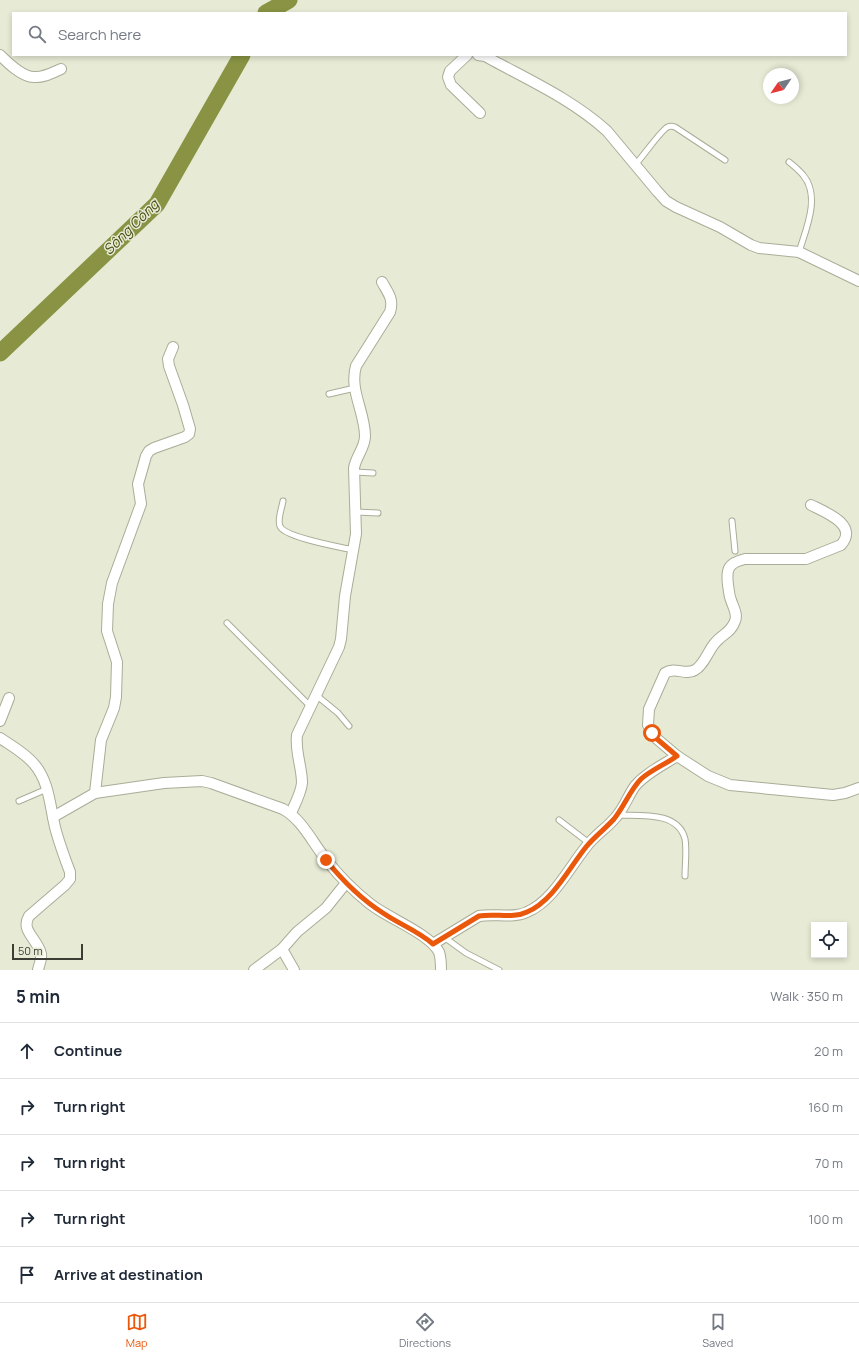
<!DOCTYPE html>
<meta charset="utf-8">
<style>
:root{--surface:#fff;--page:#f6f6f7;--text:#1f2937;--muted:#747a83;--line:#e0e1e3;--accent:#ea580c}
body{margin:0;font-family:Manrope,sans-serif;background:var(--page);color:var(--text)}
.controls{position:absolute;right:12px;bottom:12px;display:grid;overflow:hidden;border-radius:0px;box-shadow:0 2px 6px #0003}
.controls button{width:36px;height:36px;display:grid;place-items:center;padding:0;border:0;border-bottom:1px solid var(--line);background:var(--surface);color:var(--text);font:20px sans-serif}
.compass{position:absolute;left:763px;top:68px;width:36px;height:36px;border-radius:50%;background:var(--surface);box-shadow:0 2px 6px #0003;rotate:235deg}
.scale{position:absolute;left:12px;bottom:10px;width:71px;box-sizing:border-box;padding-left:4px;border:2px solid #3c3d35;border-top:0;font-size:11px;line-height:14px;white-space:nowrap;color:#3c3d35;-webkit-text-stroke:3px #e7ebd5;paint-order:stroke}
.stop{position:absolute;width:12px;height:12px;margin:-9px;border:3px solid #ea580c;border-radius:50%;background:#fff}
.stop.end{background:#ea580c;border-color:#fff;box-shadow:0 1px 4px #0008}
.list{margin:0;padding:0;list-style:none}
h2{display:flex;justify-content:space-between;align-items:center;height:52px;margin:0;padding:0 16px;font-size:17px}
h2 small{font-size:13px;font-weight:400;color:var(--muted)}
.list li{display:grid;grid-template-columns:26px 1fr auto;gap:12px;align-items:center;box-sizing:border-box;height:56px;padding:0 16px;border-top:1px solid var(--line)}
.list b{display:block;font-size:15px;white-space:nowrap}
.list em{font-size:13px;font-style:normal;color:var(--muted)}
.icon{flex:none;width:22px;height:22px;fill:none;stroke:currentColor;stroke-width:2;stroke-linecap:round;stroke-linejoin:round}
.map{position:relative;flex:none;width:859px;height:970px;overflow:hidden}
.search{position:absolute;background:var(--surface);box-shadow:0 2px 6px #0003;left:12px;right:12px;top:12px;height:44px;display:flex;align-items:center;gap:10px;box-sizing:border-box;padding:0 14px;border-radius:0px;color:var(--muted);font-size:15px}
.sheet{height:332px;background:var(--surface)}
nav{display:flex;justify-content:space-around;align-items:center;box-sizing:border-box;height:56px;border-top:1px solid var(--line);background:var(--surface);font-size:11px;color:var(--muted)}
nav a{display:grid;justify-items:center;gap:2px}
nav .on{color:var(--accent)}
.map>svg:first-child{display:block}
</style>
<div class="map">
<svg width="859" height="970" viewBox="0 0 859 970">
<rect width="100%" height="100%" fill="#e7ebd5"/>
<g fill="none" stroke-linecap="round" stroke-linejoin="round">
<!-- river -->
<g stroke="#899343" stroke-width="17">
<path d="M266,13L289,0"/>
<path d="M0,353L157,204L242,55"/>
</g>
<!-- service casing -->
<g stroke="#a9ad98" stroke-width="7">
<g id="service">
<path d="M789,162C794,166 799,170 803,175C821,196 806,229 799,252"/>
<path d="M635,165C644,155 656,137 666,128C669,126 672,126 675,127L725,160"/>
<path d="M329,394L355,388"/>
<path d="M355,472L373,473"/>
<path d="M283,501C282,508 277,520 280,526C283,537 340,547 353,550"/>
<path d="M356,512L378,513"/>
<path d="M732,521L735,551"/>
<path d="M227,623L310,706"/>
<path d="M316,695L338,713L349,726"/>
<path d="M19,801L47,789"/>
<path d="M618,815C640,816 678,811 685,839C687,850 685,865 685,876"/>
<path d="M559,820L589,843"/>
<path d="M444,937L466,953L499,970"/>
</g>
</g>
<!-- minor casing -->
<g stroke="#a9ad98" stroke-width="12">
<g id="minor">
<path d="M0,55C8,63 22,77 34,77C43,78 52,73 61,69"/>
<path d="M467,55L450,71L448,77L451,85L480,113"/>
<path d="M478,55L485,56L494,61C533,82 574,101 607,131L657,191L666,201L676,207L720,227L751,245L759,248L799,252L859,281"/>
<path d="M811,505C825,512 859,525 841,545L806,559H745C728,563 726,569 728,585C729,590 729,596 731,600C733,607 738,614 735,621C731,633 722,634 715,643C708,651 704,665 695,670C685,676 675,666 665,673L649,709L648,725L657,739L677,756L708,776L730,785L833,795L845,793L859,788"/>
<path d="M0,721L9,698"/>
<path d="M0,738C12,746 25,753 34,764C50,782 50,809 56,831C60,845 65,859 70,872V879L65,885L29,916C20,931 38,939 41,954C42,959 39,965 38,970"/>
<path d="M95,793L101,740L114,708L116,697L117,662L107,631L108,604L112,583L141,504L138,484L146,456L149,451L154,448L185,437L189,434L190,429L183,405L169,366L168,359L173,347"/>
<path d="M291,813C295,804 301,793 302,783C302,767 295,752 297,735L339,647L341,639L345,596L356,534L354,468C356,456 365,448 365,436C365,412 349,390 356,366L390,312C394,299 388,293 382,282"/>
<path d="M53,817L95,793L164,783L202,781L211,783L283,809C303,820 313,844 328,862C340,877 354,891 369,903C387,918 429,933 439,952C441,958 441,964 441,970"/>
<path d="M433,944L479,916C495,913 513,919 527,912C553,901 569,868 586,847C594,836 607,828 616,817C624,808 628,796 635,786C646,773 663,765 677,756"/>
<path d="M282,949L294,970"/>
<path d="M254,970L282,949L297,932L326,908L346,883"/>
</g>
</g>
<!-- service -->
<use href="#service" stroke="#fff" stroke-width="5"/>
<!-- minor -->
<use href="#minor" stroke="#fff" stroke-width="10"/>
</g>
<g fill="none" stroke-linecap="round" stroke-linejoin="round">
<!-- route -->
<path stroke="#ea580c" stroke-width="5" d="M326,860C342,880 361,899 383,913C399,924 418,931 433,944L479,916C495,913 513,919 527,912C553,901 569,868 586,847C594,837 605,829 614,819C624,807 630,790 641,779C651,770 666,764 677,756L657,739L652,733"/>
</g>
<g text-anchor="middle" stroke-width="3" stroke-linejoin="round" paint-order="stroke">
<!-- water labels -->
<g font-size="14" font-style="italic" fill="#474e11" stroke="#e7ebd5">
<text transform="translate(131 227) rotate(-45)" y="5">Sông Công</text>
</g>
</g>
</svg>
<div class="controls">
<button><svg class="icon" aria-label="locate" viewBox="0 0 24 24"><circle cx="12" cy="12" r="6"/><path d="M12 2v4M12 18v4M2 12h4M18 12h4"/></svg></button>
</div>
<svg class="compass" viewBox="-18 -18 36 36"><path d="M0-13l5 13h-10z" fill="#e53935"/><path d="M0 13l5-13h-10z" fill="#747a83"/></svg>
<div class="scale">50 m</div>
<div class="stop" style="left:652px;top:733px"></div>
<div class="stop end" style="left:326px;top:860px"></div>
<div class="search"><svg class="icon" aria-label="search" viewBox="0 0 24 24"><circle cx="10" cy="10" r="6"/><path d="M15 15l6 6"/></svg>Search here</div>
</div>
<section class="sheet">
<h2>5 min<small>Walk · 350 m</small></h2>
<ul class="list">
<li><svg class="icon" aria-label="ahead" viewBox="0 0 24 24"><path d="M12 20V5M6 11l6-6 6 6"/></svg><div><b>Continue</b></div><em>20 m</em></li>
<li><svg class="icon" aria-label="right" viewBox="0 0 24 24"><path d="M7 20v-9h11M14 6l5 5-5 5"/></svg><div><b>Turn right</b></div><em>160 m</em></li>
<li><svg class="icon" aria-label="right" viewBox="0 0 24 24"><path d="M7 20v-9h11M14 6l5 5-5 5"/></svg><div><b>Turn right</b></div><em>70 m</em></li>
<li><svg class="icon" aria-label="right" viewBox="0 0 24 24"><path d="M7 20v-9h11M14 6l5 5-5 5"/></svg><div><b>Turn right</b></div><em>100 m</em></li>
<li><svg class="icon" aria-label="arrive" viewBox="0 0 24 24"><path d="M6 21V4h12l-3 4 3 4H6"/></svg><div><b>Arrive at destination</b></div></li>
</ul>
</section>
<nav>
<a class="on"><svg class="icon" aria-label="map" viewBox="0 0 24 24"><path d="M3 6l6-2 6 2 6-2v14l-6 2-6-2-6 2zM9 4v14M15 6v14"/></svg>Map</a>
<a><svg class="icon" aria-label="directions" viewBox="0 0 24 24"><path d="M12 3l9 9-9 9-9-9zM9 14v-3h6M13 9l2 2-2 2"/></svg>Directions</a>
<a><svg class="icon" aria-label="saved" viewBox="0 0 24 24"><path d="M7 4h10v16l-5-4-5 4z"/></svg>Saved</a>
</nav>
